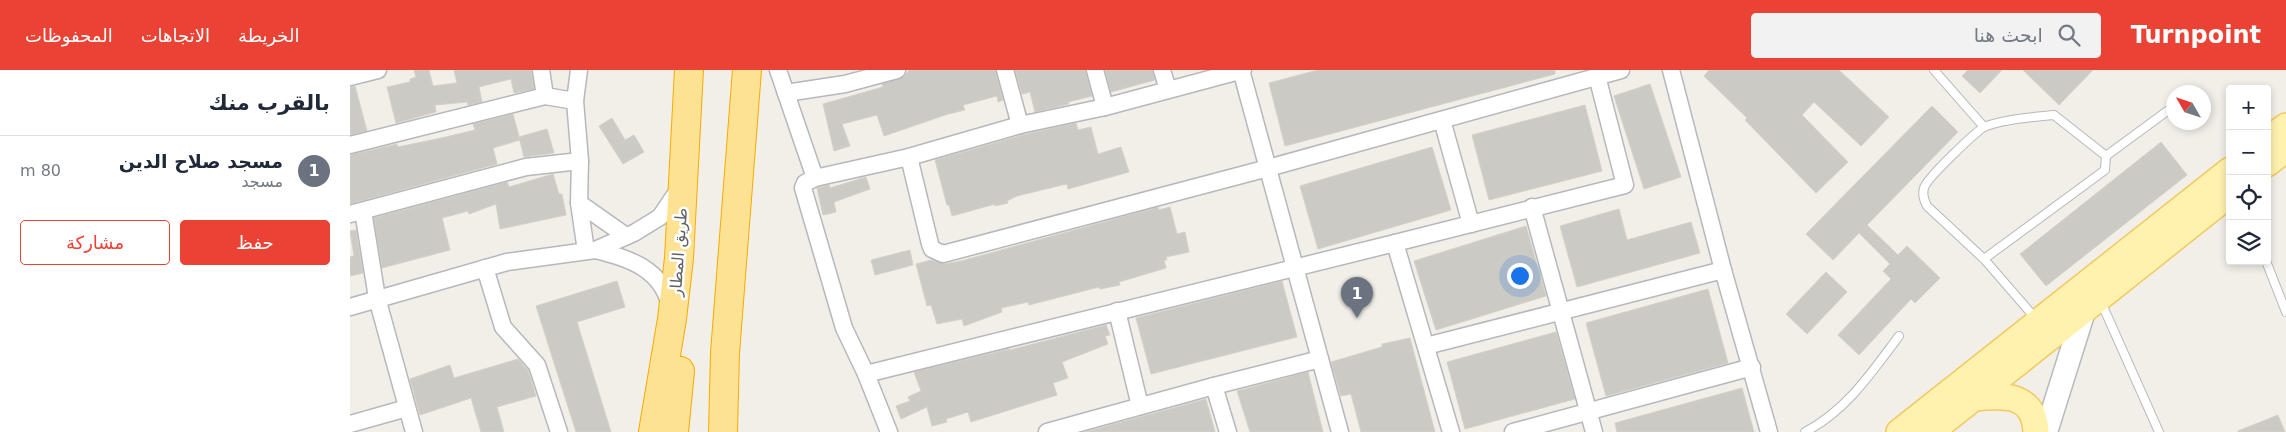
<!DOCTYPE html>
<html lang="ar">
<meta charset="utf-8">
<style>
:root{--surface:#fff;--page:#f2f2f3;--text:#1f2937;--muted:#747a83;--line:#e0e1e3;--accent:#ea4335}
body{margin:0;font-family:"DejaVu Sans","Noto Sans Arabic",sans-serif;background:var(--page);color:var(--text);direction:rtl}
.controls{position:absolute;right:15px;top:15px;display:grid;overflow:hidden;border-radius:5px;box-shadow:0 2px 8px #0003}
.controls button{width:45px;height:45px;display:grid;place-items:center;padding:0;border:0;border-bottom:1px solid var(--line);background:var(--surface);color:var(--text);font:25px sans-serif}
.compass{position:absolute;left:1816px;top:15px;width:45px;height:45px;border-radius:50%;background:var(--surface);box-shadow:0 2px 8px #0003;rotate:309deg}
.you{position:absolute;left:1169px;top:205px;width:18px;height:18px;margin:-12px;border:4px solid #fff;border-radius:50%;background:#1a73e8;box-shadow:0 0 0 8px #1a73e833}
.badge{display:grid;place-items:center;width:32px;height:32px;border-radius:50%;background:var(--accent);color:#fff;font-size:16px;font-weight:700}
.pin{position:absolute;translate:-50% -41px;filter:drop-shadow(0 1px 2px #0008)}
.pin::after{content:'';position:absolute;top:26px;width:18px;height:15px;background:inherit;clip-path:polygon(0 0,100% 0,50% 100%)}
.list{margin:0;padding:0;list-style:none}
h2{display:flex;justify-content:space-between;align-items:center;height:65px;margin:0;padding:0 20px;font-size:21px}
h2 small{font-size:16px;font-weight:400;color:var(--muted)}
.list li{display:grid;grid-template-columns:32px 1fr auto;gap:15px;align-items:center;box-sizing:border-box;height:70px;padding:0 20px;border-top:1px solid var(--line)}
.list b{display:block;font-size:19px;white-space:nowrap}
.list p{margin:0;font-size:16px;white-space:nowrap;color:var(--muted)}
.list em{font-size:16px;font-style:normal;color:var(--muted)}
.actions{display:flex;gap:10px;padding:15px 20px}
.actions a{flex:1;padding:11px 0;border:1px solid var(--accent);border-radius:5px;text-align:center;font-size:18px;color:var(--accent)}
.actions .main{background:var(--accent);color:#fff}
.icon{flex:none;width:28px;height:28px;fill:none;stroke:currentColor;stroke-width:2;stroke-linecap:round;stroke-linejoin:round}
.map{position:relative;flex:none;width:1936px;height:362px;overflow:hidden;direction:ltr}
header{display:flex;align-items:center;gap:30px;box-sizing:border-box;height:70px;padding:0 25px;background:var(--accent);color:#fff}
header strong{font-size:24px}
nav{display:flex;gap:28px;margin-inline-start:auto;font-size:18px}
.search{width:350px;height:45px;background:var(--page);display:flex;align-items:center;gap:12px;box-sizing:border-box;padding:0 18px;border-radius:5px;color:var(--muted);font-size:19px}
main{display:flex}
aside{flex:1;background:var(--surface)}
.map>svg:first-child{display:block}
</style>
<header>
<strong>Turnpoint</strong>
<div class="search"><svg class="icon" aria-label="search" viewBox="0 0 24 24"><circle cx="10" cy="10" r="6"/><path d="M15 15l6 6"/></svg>ابحث هنا</div>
<nav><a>الخريطة</a><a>الاتجاهات</a><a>المحفوظات</a></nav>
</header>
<main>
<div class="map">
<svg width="1936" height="362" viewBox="0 0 1936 362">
<rect width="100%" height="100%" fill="#f1efe8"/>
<!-- building -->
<g fill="#cccac5" stroke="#d6d1c6">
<path d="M64,0H79L83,16L107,13L104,0H181L184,19L164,23L161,9L129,17L132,32L118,35L117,32L85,35L86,42L46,53L37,17L60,12V9L66,7Z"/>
<path d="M559,0H645L653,30L648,32L647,26L613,35L615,40L598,44L534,66L527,45L492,54L500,76L484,81L473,34L533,17L532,14L554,7Z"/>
<path d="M665,0H735L742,26L718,32L719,34L685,42L680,22L672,24Z"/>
<path d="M755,0H802L805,10L761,22Z"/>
<path d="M968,0H1205V4L935,76L919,13Z"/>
<path d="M1359,0H1489L1539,47L1511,76L1464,32L1452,45L1498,92L1466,123L1395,50L1397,48L1354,6Z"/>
<path d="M1618,0H1652L1630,23L1612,6Z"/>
<path d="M1673,0H1743L1709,35Z"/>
<path d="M1300,14L1331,107L1294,119L1264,26Z"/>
<path d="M5,16L17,61L0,65V17Z"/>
<path d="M1235,35L1252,101L1139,130L1122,65Z"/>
<path d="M1582,36L1608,62L1517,155L1548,185L1557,176L1590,208L1565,233L1561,229L1509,285L1488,265L1541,209L1533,201L1540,194L1509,163L1483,190L1456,164Z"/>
<path d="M163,44L170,70L143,78L147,94L0,134V85L47,74L48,77L96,67L125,60L123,54Z"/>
<path d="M262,48L275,70L284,65L294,82L273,94L249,56Z"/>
<path d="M726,53L728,60L741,57L748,84L771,77L779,102L718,119L717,114L712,115L667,126L657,131L658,133L645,136V134L602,146L599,135H597L585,90L672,65Z"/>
<path d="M197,59L204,83L174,87L169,67Z"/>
<path d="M1811,72L1837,105L1696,216L1670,184Z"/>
<path d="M1082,77L1101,140L968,179L950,116Z"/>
<path d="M203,104L209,124H212L216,145L150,159L146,134L119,144L118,141L92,148L100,180L32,198L24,148L157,112L159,117Z"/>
<path d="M516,107L520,119L484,132L486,142L473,145L467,118L479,115L480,118Z"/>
<path d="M808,137L809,140L820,137L827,164L835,162L839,182L816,187L817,190H814L816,198L769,212L770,215L750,219L749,217L679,235L678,232L651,238L652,242L614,256L612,249L587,254L581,235L577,236L566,194L581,190L595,194L611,191Z"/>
<path d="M1269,139L1277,170L1341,152L1350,183L1227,217L1210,156Z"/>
<path d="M1176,156L1196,226L1086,260L1064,191Z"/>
<path d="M6,160L13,203L0,206V187L4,186L0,161Z"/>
<path d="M560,180L563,195L525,205L521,190Z"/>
<path d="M1476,202L1497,222L1457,264L1436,244Z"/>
<path d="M267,211L275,237L227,252L261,362H226L186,236Z"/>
<path d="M932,211L947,267L801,304L786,248Z"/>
<path d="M1358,219L1378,293L1256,326L1236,253Z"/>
<path d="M756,255L760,265L755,266L758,274L712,292L718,308L703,313L707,325L621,352L618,342L596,349L597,352L582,356L577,337L551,349L546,336L560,331L558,327L571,321L564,302L660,279V280Z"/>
<path d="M1206,262L1225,329L1115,359L1097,292Z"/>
<path d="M1060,268L1085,362H1011L1001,324L991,326L981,292L1032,277V274Z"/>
<path d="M168,289L178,300L186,326L147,337L154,362H131L121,328L70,345L60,309L100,295L104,308Z"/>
<path d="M958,302L973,362H900L887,321Z"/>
<path d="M1392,318L1404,362H1267L1265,353Z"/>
<path d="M856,329L865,362H735Z"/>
<path d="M1928,345L1935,362H1888V361Z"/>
</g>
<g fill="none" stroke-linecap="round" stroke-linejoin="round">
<!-- lane casing -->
<g stroke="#b5b8bc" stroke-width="10">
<g id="lane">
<path d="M1584,0L1634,57"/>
<path d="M1756,86L1824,36"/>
<path d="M1634,189L1755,100L1756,86L1704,45C1682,47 1657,49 1636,56C1627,60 1576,109 1574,118C1572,125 1574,130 1577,136L1634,189L1686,249"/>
<path d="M1916,191L1936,242"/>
<path d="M1751,232L1809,362"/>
<path d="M1455,362C1496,341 1522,302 1549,266"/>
</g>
</g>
<!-- street casing -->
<g stroke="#b5b8bc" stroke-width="19">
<g id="street">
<path d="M191,0L195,26"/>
<path d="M229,0L225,31L230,91L229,133L236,181"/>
<path d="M428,0L465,108"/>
<path d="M655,0L670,55"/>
<path d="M745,0L755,37"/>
<path d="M812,0L818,20"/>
<path d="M891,0L990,362"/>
<path d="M1321,0L1373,200L1419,362"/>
<path d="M0,7L28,0"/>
<path d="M436,23L495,14L547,0"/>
<path d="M1092,50L1121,154"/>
<path d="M0,75L195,26L225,31"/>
<path d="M559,87L580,174L582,179L593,184L918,98L1271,0"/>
<path d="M229,133L276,166"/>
<path d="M1182,137L1244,362"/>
<path d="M13,141L27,228L64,362"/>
<path d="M0,144L176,97L230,91"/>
<path d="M1045,173L1275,115L1247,6"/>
<path d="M245,180C279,188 312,199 320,236"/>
<path d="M135,198L153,257L187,295L209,362"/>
<path d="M0,237L157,192L245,180L284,163L310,147L329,119"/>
<path d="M767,241L790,336"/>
<path d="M1076,276L1373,200"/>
<path d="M516,304L1045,173L1101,362"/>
<path d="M864,316L878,362"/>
<path d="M0,354L57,338"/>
<path d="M539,362L516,304L494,258L453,118L455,113L465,108L559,87L670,55L755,37L893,0"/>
<path d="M697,362L864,316L970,289"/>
<path d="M1163,362L1402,297"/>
</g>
</g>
<!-- secondary casing -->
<g stroke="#b6babf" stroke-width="25">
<path id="secondary" d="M1696,362L1735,238"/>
</g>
<!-- primary casing -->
<g stroke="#f2c960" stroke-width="28">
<g id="primary">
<path d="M1917,70L1936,56"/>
<path d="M1917,94L1936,79"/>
<path d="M1624,328C1654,325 1684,323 1686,362"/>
<path d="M1549,362L1880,100"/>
<path d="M1581,362L1880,124"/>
</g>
</g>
<!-- highway casing -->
<g stroke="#f9ab00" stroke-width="30">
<g id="highway">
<path d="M303,362L322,249L329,188L339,0"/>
<path d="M324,362L330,301"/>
<path d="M373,362L375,283L397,0"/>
</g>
</g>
<!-- lane -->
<use href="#lane" stroke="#fff" stroke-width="8"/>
<!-- street -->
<use href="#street" stroke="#fff" stroke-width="16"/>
<!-- secondary -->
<use href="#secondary" stroke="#fff" stroke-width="22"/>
<!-- primary -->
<use href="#primary" stroke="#fff2af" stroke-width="25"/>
<!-- highway -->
<use href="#highway" stroke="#fde293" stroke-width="28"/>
</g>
<g text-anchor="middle" stroke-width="5" stroke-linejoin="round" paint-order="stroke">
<!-- street labels -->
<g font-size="16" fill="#5f6368" stroke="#fff">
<text transform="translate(328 182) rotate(-86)" y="6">طريق المطار</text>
</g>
</g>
</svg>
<div class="controls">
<button>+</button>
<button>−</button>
<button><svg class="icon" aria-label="locate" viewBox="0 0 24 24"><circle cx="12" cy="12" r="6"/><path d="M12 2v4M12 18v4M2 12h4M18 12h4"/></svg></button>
<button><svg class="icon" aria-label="layers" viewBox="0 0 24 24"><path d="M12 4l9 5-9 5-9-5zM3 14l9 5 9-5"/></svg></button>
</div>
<svg class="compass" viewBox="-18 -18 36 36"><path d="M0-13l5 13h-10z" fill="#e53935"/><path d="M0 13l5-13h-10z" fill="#747a83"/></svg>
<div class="you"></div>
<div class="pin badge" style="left:1007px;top:248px;background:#6b7280">1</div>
</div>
<aside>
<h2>بالقرب منك<small></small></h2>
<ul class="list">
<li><span class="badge" style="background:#6b7280">1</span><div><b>مسجد صلاح الدين</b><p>مسجد</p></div><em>80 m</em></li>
</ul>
<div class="actions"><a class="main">حفظ</a><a>مشاركة</a></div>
</aside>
</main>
